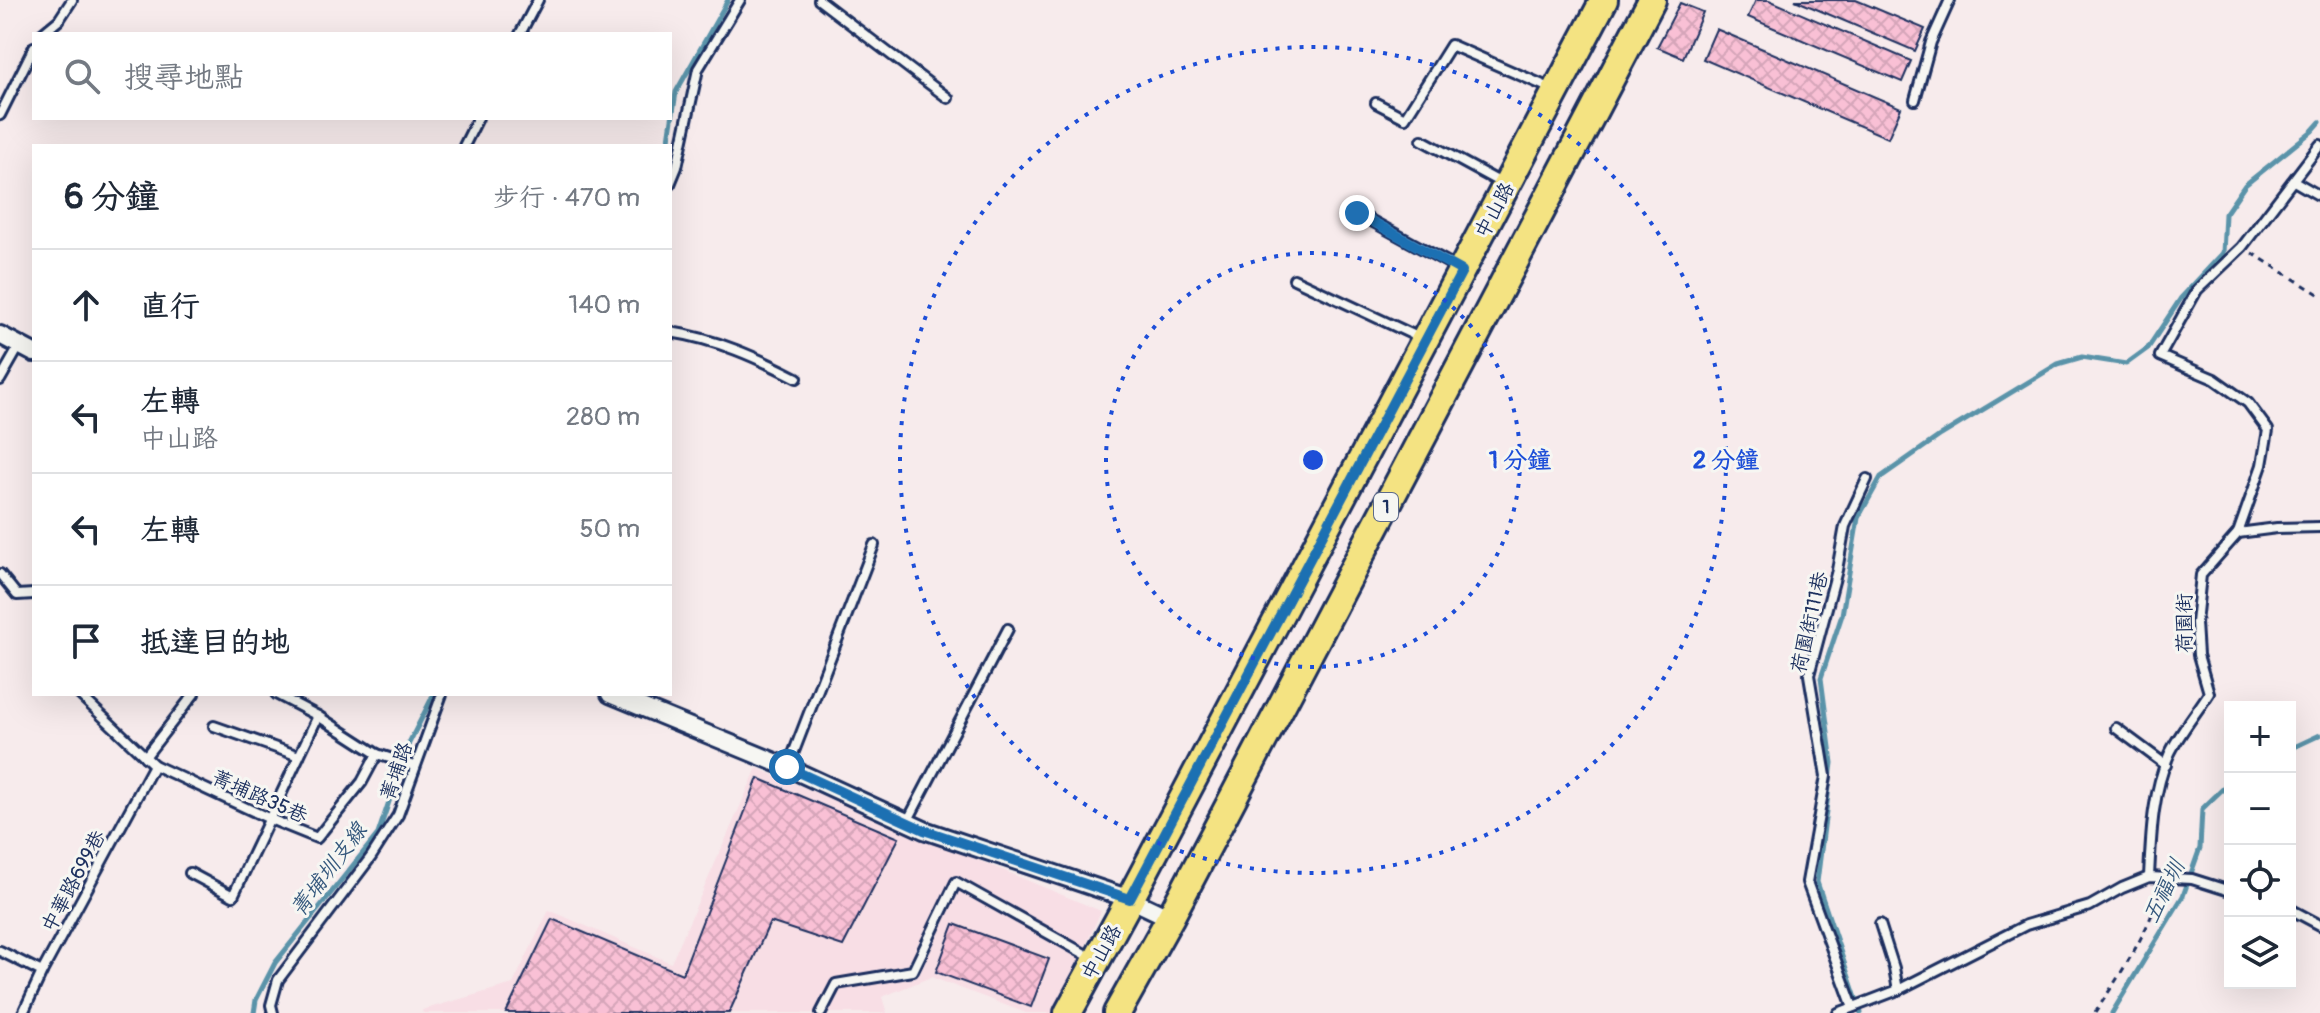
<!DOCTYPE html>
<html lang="zh-TW">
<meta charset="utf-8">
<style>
:root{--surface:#fff;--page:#f2f2f3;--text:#1f2937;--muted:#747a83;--line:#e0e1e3}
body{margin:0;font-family:Pangolin,"LXGW WenKai TC",sans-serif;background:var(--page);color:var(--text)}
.controls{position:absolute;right:24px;bottom:24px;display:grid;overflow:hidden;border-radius:0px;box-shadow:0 8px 32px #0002}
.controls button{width:72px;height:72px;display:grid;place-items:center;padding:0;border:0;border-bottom:2px solid var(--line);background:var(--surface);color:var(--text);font:40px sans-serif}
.stop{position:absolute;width:24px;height:24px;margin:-18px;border:6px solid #1f6fb2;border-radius:50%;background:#fff}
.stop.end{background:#1f6fb2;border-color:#fff;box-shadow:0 2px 8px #0008}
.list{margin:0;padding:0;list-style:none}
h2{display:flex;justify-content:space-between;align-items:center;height:104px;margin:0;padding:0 32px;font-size:34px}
h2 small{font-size:26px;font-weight:400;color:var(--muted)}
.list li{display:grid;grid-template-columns:52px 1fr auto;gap:24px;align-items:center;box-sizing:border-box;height:112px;padding:0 32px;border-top:2px solid var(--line)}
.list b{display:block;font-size:30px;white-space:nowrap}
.list p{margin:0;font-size:26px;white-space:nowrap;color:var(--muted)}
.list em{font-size:26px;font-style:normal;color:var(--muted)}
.icon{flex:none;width:44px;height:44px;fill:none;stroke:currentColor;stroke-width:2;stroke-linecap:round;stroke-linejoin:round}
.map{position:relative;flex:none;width:2320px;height:1013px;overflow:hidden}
.search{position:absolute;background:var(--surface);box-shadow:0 8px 32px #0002;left:32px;top:32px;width:640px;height:88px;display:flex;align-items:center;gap:20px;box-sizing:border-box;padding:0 28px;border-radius:0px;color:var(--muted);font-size:30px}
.panel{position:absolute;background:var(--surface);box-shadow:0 8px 32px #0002;left:32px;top:144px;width:640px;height:552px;border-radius:0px}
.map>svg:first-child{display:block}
</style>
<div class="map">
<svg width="2320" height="1013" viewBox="0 0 2320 1013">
<defs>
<pattern id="building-cross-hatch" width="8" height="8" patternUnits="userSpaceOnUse" patternTransform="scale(2)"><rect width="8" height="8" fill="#f9c0d5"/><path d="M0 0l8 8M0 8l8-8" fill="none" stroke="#d5a5b9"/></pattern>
</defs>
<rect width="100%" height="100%" fill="#f7ebec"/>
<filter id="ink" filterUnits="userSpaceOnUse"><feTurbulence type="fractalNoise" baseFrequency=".0125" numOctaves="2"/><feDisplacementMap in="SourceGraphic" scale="16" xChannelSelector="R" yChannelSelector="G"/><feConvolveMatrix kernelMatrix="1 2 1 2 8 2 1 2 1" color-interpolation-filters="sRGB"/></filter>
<g filter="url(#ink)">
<!-- built -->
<path fill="#f8dee5" d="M757,768L1101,911L1056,1013H1026L931,977L882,997L887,1013H423L422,1010L513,984L549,910L671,963Z"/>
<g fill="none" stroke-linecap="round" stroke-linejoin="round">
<!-- stream -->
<g stroke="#5a93a9" stroke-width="5">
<path d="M668,146L676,92L728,0"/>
<path d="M2290,749L2320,735"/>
<path d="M254,1013L256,1000L275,963L378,834L409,743L434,694"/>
<path d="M1861,1013L1817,882L1832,763L1821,678L1842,615L1858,518L1881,477L1941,435L2058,364L2082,357L2126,364L2148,348L2181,298L2223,253L2225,214L2245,185L2312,131L2320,122"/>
<path d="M2112,1013L2183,896L2200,848L2202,809L2230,782"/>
</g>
</g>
<!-- building -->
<g fill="url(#building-cross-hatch)" stroke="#1b2f5e" stroke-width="2">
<path d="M1756,0H1769L1911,61L1902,82L1748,17Z"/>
<path d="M1795,0H1856L1925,29L1915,51Z"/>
<path d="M1680,3L1703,12L1683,58L1657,47Z"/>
<path d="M1716,29L1901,108L1888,138L1703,59Z"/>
<path d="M758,778L899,838L843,946L770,922L729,1013H506L552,919L682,974Z"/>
<path d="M954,924L1049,959L1031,1007L936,972Z"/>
</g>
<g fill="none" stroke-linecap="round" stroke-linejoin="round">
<!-- service casing -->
<g stroke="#1b2f5e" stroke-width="14">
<g id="service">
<path d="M819,0L948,98"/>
<path d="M42,34L59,20L72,0"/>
<path d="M520,34L538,0"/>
<path d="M1915,100L1931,42L1950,0"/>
<path d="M1376,103L1405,118L1451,45L1552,89"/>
<path d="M0,115L34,47"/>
<path d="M1422,140L1503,184"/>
<path d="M464,146L478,118"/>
<path d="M2294,181L2320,196"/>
<path d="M670,184L677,167L698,69L740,0"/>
<path d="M1357,213L1458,268"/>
<path d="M1294,279L1420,338"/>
<path d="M670,332C716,339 756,357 797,378"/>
<path d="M0,380L20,345"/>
<path d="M2238,533L2277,528L2320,527"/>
<path d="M0,574L17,595L34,594"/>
<path d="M79,694L154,765L270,819L317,838L362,782L377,754L414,766"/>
<path d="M276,694L318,716L377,754"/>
<path d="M214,726L299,756"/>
<path d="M2116,728L2166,765"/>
<path d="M145,757L194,694"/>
<path d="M788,767L874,545"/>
<path d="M907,822L1008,629"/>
<path d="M190,873L233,896L318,716"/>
<path d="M2149,877C2151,837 2152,793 2169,755C2178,735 2197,712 2209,693L2198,655L2196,623L2201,575L2238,533L2262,465L2268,430L2248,403L2214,379L2160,356L2197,290L2242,247L2320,145"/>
<path d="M2290,909L2320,925"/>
<path d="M1880,924L1894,968L1898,990"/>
<path d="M0,951L42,972"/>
<path d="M1853,1007L1807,882L1826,776L1809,675L1837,570L1845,526L1867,479"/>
<path d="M23,1013L42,972L154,765"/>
<path d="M273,1013L271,1005L278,980L371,857L398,815L442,694"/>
<path d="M821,1013L836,984L913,971L956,882L1092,958"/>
<path d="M1838,1013L1898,990L2026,925L2090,906L2122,888L2149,877L2192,879L2230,891"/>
</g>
</g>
<!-- minor casing -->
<g stroke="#1b2f5e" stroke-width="22">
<g id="minor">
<path d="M0,335L34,353"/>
<path d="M610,694L787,767L924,830L1130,899L1170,918"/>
</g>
</g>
<!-- primary casing -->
<g stroke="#1b2f5e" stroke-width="32">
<g id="primary">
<path d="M1068,1013L1130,899L1604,0"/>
<path d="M1117,1013L1170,918L1652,0"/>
</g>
</g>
<!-- path -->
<g stroke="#1b2f5e" stroke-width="3" stroke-dasharray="6 6" stroke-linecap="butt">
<path d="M2252,253L2320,295"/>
<path d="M2095,1013C2118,977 2151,930 2160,889"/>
</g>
<!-- service -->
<use href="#service" stroke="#f6f6f2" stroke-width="8"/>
<!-- minor -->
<use href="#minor" stroke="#f6f6f2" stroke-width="16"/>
<!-- primary -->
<use href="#primary" stroke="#f4e382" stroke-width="26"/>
</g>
</g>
<g fill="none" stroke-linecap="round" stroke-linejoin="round" filter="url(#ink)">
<!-- route -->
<path stroke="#1f6fb2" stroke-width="10" d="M787,767L924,830L1130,899L1462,271L1357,213"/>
</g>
<!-- distance rings -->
<g fill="none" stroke="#1d4ed8" stroke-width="4" stroke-dasharray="4 8">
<circle cx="1313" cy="460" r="207"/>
<circle cx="1313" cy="460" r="413"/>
</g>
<g text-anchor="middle" stroke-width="6" stroke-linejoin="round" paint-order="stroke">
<!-- shield labels -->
<rect fill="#f6f6f2" stroke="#5d6b8a" stroke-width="2" x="1374" y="493" width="24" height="28" rx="6"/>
<g font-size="18" font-weight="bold" fill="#1b2f5e">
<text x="1386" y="513">1</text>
</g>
<!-- street labels -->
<g font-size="20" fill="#1b2f5e" stroke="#f6f6f2">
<text transform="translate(1494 210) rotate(-62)" y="7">中山路</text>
<text transform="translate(1809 622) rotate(-77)" y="7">荷園街111巷</text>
<text transform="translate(2184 623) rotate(-90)" y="7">荷園街</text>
<text transform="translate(396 771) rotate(-71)" y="7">菁埔路</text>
<text transform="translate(260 796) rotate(24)" y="7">菁埔路35巷</text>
<text transform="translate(73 881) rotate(-62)" y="7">中華路699巷</text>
<text transform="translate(1101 952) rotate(-61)" y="7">中山路</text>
</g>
<!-- water labels -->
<g font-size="22" font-style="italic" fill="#35587d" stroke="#f6f6f2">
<text transform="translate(328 869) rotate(-53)" y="8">菁埔圳支線</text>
<text transform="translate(2163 891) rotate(-64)" y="8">五福圳</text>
</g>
</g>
<circle cx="1313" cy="460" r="12" fill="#1d4ed8" stroke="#f6f6f2" stroke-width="4"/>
<g font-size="24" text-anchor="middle" font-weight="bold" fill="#1d4ed8" stroke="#f6f6f2" stroke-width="6" stroke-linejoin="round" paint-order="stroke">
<text x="1520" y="468">1 分鐘</text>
<text x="1726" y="468">2 分鐘</text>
</g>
</svg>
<div class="controls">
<button>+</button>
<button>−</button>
<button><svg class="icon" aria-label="locate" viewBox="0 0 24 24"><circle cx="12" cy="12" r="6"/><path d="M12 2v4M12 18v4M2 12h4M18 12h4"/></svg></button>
<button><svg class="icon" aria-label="layers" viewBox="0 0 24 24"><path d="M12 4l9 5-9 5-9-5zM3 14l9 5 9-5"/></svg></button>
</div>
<div class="stop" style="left:787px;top:767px"></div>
<div class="stop end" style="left:1357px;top:213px"></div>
<div class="search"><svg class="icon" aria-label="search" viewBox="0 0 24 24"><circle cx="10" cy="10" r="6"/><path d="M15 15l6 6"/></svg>搜尋地點</div>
<section class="panel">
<h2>6 分鐘<small>步行 · 470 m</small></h2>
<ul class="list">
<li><svg class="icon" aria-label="ahead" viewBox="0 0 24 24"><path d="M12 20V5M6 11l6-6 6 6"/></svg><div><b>直行</b></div><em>140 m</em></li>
<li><svg class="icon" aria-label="left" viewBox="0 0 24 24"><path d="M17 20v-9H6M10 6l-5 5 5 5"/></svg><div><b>左轉</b><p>中山路</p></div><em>280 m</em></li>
<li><svg class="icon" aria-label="left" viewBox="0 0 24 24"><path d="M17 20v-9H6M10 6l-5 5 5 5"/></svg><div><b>左轉</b></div><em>50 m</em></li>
<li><svg class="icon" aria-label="arrive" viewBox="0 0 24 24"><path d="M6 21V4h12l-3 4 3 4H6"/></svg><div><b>抵達目的地</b></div></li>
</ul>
</section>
</div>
